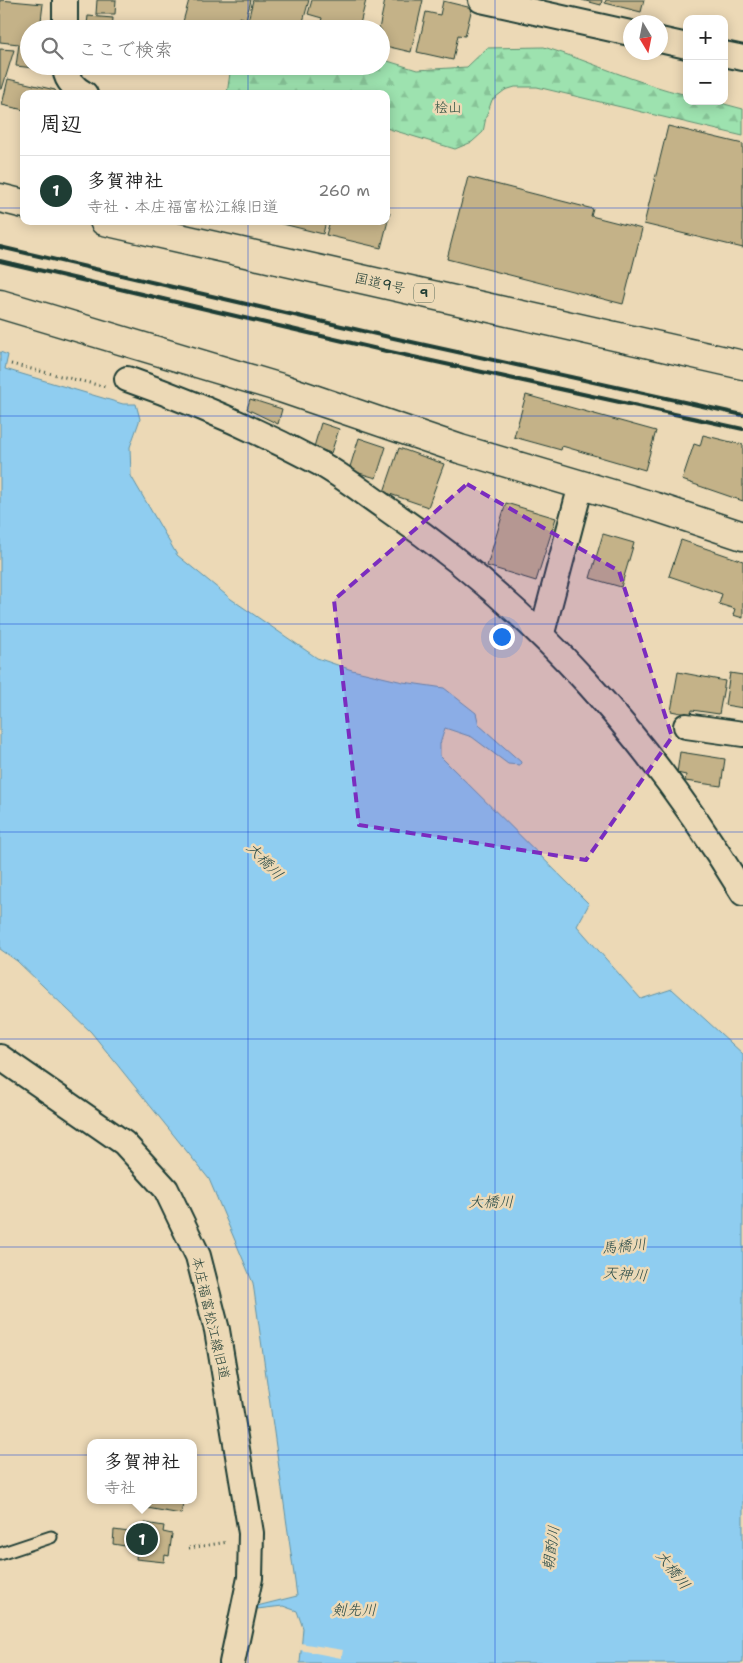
<!DOCTYPE html>
<html lang="ja">
<meta charset="utf-8">
<style>
:root{--surface:#fff;--page:#f6f6f6;--text:#222;--muted:#767676;--line:#e0e0e0;--accent:#1f3d34}
body{margin:0;font-family:"Shantell Sans","Klee One",sans-serif;background:var(--page);color:var(--text)}
.controls{position:absolute;right:15px;top:15px;display:grid;overflow:hidden;border-radius:10px;box-shadow:0 2px 12px #0003}
.controls button{width:45px;height:45px;display:grid;place-items:center;padding:0;border:0;border-bottom:1px solid var(--line);background:var(--surface);color:var(--text);font:25px sans-serif}
.compass{position:absolute;left:623px;top:15px;width:45px;height:45px;border-radius:50%;background:var(--surface);box-shadow:0 2px 12px #0003;rotate:170deg}
.you{position:absolute;left:501px;top:636px;width:18px;height:18px;margin:-12px;border:4px solid #fff;border-radius:50%;background:#1a73e8;box-shadow:0 0 0 8px #1a73e833}
.badge{display:grid;place-items:center;width:32px;height:32px;border-radius:50%;background:var(--accent);color:#fff;font-size:16px;font-weight:700}
.pin{position:absolute;translate:-50% -50%;border:2px solid #fff;box-shadow:0 1px 5px #0006}
.popup{position:absolute;left:87px;top:1439px;width:110px;height:65px;box-sizing:border-box;display:grid;place-content:center;border-radius:10px;background:var(--surface);filter:drop-shadow(0 1px 4px #0005);font-size:16px;white-space:nowrap;color:var(--muted)}
.popup b{font-size:19px;color:var(--text)}
.popup::after{content:'';position:absolute;left:50%;top:100%;margin-left:-10px;border:10px solid transparent;border-top-color:var(--surface)}
.list{margin:0;padding:0;list-style:none}
h2{display:flex;justify-content:space-between;align-items:center;height:65px;margin:0;padding:0 20px;font-size:21px}
h2 small{font-size:16px;font-weight:400;color:var(--muted)}
.list li{display:grid;grid-template-columns:32px 1fr auto;gap:15px;align-items:center;box-sizing:border-box;height:70px;padding:0 20px;border-top:1px solid var(--line)}
.list b{display:block;font-size:19px;white-space:nowrap}
.list p{margin:0;font-size:16px;white-space:nowrap;color:var(--muted)}
.list em{font-size:16px;font-style:normal;color:var(--muted)}
.icon{flex:none;width:28px;height:28px;fill:none;stroke:currentColor;stroke-width:2;stroke-linecap:round;stroke-linejoin:round}
.map{position:relative;flex:none;width:743px;height:1663px;overflow:hidden}
.search{position:absolute;background:var(--surface);box-shadow:0 2px 12px #0003;left:20px;top:20px;width:370px;height:55px;display:flex;align-items:center;gap:12px;box-sizing:border-box;padding:0 18px;border-radius:28px;color:var(--muted);font-size:19px}
.panel{position:absolute;background:var(--surface);box-shadow:0 2px 12px #0003;left:20px;top:90px;width:370px;height:135px;border-radius:10px}
.map>svg:first-child{display:block}
</style>
<div class="map">
<svg width="743" height="1663" viewBox="0 0 743 1663">
<defs>
<pattern id="forest-firs" width="22" height="20" patternUnits="userSpaceOnUse" patternTransform="scale(1.25)"><rect width="22" height="20" fill="#9de2af"/><path d="M5 1l3.5 6h-7zM16 11l3.5 6h-7z" fill="#87c397"/></pattern>
</defs>
<rect width="100%" height="100%" fill="#ecd9b6"/>
<filter id="ink" filterUnits="userSpaceOnUse"><feTurbulence type="fractalNoise" baseFrequency=".02" numOctaves="2"/><feDisplacementMap in="SourceGraphic" scale="10" xChannelSelector="R" yChannelSelector="G"/><feConvolveMatrix kernelMatrix="1 2 1 2 8 2 1 2 1" color-interpolation-filters="sRGB"/></filter>
<g filter="url(#ink)">
<!-- forest -->
<path fill="url(#forest-firs)" stroke="#5e9072" d="M544,47C592,62 638,84 687,95V101H713L743,109V136L537,87H515L505,90L492,100L486,117L483,132L472,142L455,149L386,128V94H227L231,66H263L277,71L291,66H381V59L417,70L467,67L487,48Z"/>
<!-- water -->
<path fill="#8fcdf0" stroke="#6293a5" d="M0,352L8,355L5,369L123,404H136L140,419L130,447L131,476L177,555L231,599L317,658L352,670L403,682L444,688L476,713L479,725L521,762L520,765L508,764L472,737L445,728L440,744V756L589,904L577,926L641,999L672,989L743,1054V1663H300L303,1628L297,1611L283,1606L257,1609V1606L297,1596L253,1283L209,1179L91,1032L17,961L0,949Z"/>
<!-- pier -->
<path fill="#ecd9b6" d="M300,1643L343,1650L341,1658L300,1650Z"/>
<!-- building -->
<g fill="#c4b288" stroke="#1f3d34">
<path d="M0,0L43,4L40,29H29V66H44L43,69L16,66L19,44L0,42Z"/>
<path d="M97,0H116L115,14H96Z"/>
<path d="M189,0H251L246,19L240,17L237,29H181Z"/>
<path d="M253,0H309L301,29L270,22L268,29H246Z"/>
<path d="M312,0H366L359,28L349,26L348,29H319L322,18L308,14Z"/>
<path d="M385,0H423L411,52L381,45V29H379Z"/>
<path d="M582,0H602L601,5Z"/>
<path d="M606,0H644L641,12L605,3Z"/>
<path d="M443,1L472,8L465,36L458,35L453,60L417,52L426,12L440,15Z"/>
<path d="M88,16L113,18L112,29H80V23L87,24Z"/>
<path d="M0,49L14,50L2,89H0Z"/>
<path d="M81,66H109V69Z"/>
<path d="M8,79L55,90L57,94H24V110L2,105Z"/>
<path d="M668,126L743,144V248L644,224Z"/>
<path d="M468,177L593,209L591,216L642,229L623,304L447,259Z"/>
<path d="M386,212L390,213L381,248L326,235L330,221H386Z"/>
<path d="M271,221H326L323,234Z"/>
<path d="M526,395L656,431L645,470L562,446L561,450L514,437Z"/>
<path d="M250,399L282,409L278,424L247,409Z"/>
<path d="M321,423L339,429L331,453L314,447Z"/>
<path d="M703,435L743,445V501L682,480L694,444L700,446Z"/>
<path d="M359,438L386,447L376,478L349,470Z"/>
<path d="M399,448L444,464L428,507L384,492Z"/>
<path d="M506,503L556,518L536,581L487,566Z"/>
<path d="M603,534L634,543L621,587L590,578Z"/>
<path d="M681,540L743,561V618L733,615L735,609L719,604L722,594L669,576Z"/>
<path d="M678,672L725,681L719,714L692,710L691,715L671,711Z"/>
<path d="M730,673L743,675V708L725,705Z"/>
<path d="M680,752L725,759L721,786L685,781L686,775L677,773Z"/>
<path d="M148,1500H184L181,1514L147,1508Z"/>
<path d="M145,1523L164,1526L163,1532L172,1534L169,1556L165,1555L164,1562L136,1559L137,1548L113,1544L114,1530L144,1534Z"/>
</g>
<g fill="none" stroke-linecap="round" stroke-linejoin="round">
<!-- lane casing -->
<g stroke="#1f3d34" stroke-width="15">
<path id="lane" d="M0,1554L51,1537"/>
</g>
<!-- street casing -->
<g stroke="#1f3d34" stroke-width="28">
<g id="street">
<path d="M65,0V29"/>
<path d="M481,0L630,33"/>
<path d="M660,40L687,46"/>
<path d="M724,54L743,58"/>
<path d="M65,66C65,79 74,88 85,94"/>
<path d="M127,379C193,402 257,430 319,463C343,476 365,494 387,509C537,611 649,739 743,893"/>
<path d="M542,633L581,485"/>
<path d="M686,726L743,734"/>
<path d="M0,1057L124,1143L166,1189L198,1256L217,1330L251,1533L250,1578L232,1663"/>
</g>
</g>
<!-- secondary casing -->
<g stroke="#1f3d34" stroke-width="31">
<path id="secondary" d="M0,304L281,388L460,449L656,507L743,536"/>
</g>
<!-- highway casing -->
<g stroke="#1f3d34" stroke-width="31">
<g id="highway">
<path d="M0,198L24,204"/>
<path d="M104,221L743,365"/>
</g>
</g>
<!-- path -->
<g stroke="#1f3d34" stroke-width="3" stroke-dasharray="1 4" stroke-linecap="butt">
<path d="M11,364L106,387"/>
<path d="M189,1548L228,1542"/>
</g>
<!-- lane -->
<use href="#lane" stroke="#ecd9b6" stroke-width="11"/>
<!-- street -->
<use href="#street" stroke="#ecd9b6" stroke-width="24"/>
<!-- secondary -->
<use href="#secondary" stroke="#ecd9b6" stroke-width="28"/>
<!-- highway -->
<use href="#highway" stroke="#ecd9b6" stroke-width="28"/>
<!-- rail -->
<g stroke="#1f3d34" stroke-width="4">
<path d="M0,247L389,337L743,415"/>
<path d="M0,261L386,351L743,429"/>
</g>
</g>
</g>
<!-- marked area -->
<path fill="#7b2cbf" fill-opacity="0.2" stroke="#7b2cbf" stroke-width="4" stroke-dasharray="10 6" stroke-linejoin="round" d="M467,484L619,571L672,737L586,860L359,825L334,600Z"/>
<!-- grid -->
<path fill="none" stroke="#1d4ed8" stroke-width="1" stroke-opacity="0.55" d="M248,0V29M495,0V1663M248,66V94M0,208H24M386,208H743M248,221V1663M0,416H743M0,624H743M0,832H743M0,1039H743M0,1247H743M0,1455H743"/>
<g text-anchor="middle" stroke-width="5" stroke-linejoin="round" paint-order="stroke">
<!-- shield labels -->
<rect fill="#ecd9b6" stroke="#5c6c5b" stroke-width="1" x="414" y="283.5" width="20" height="19" rx="4"/>
<g font-size="12" font-weight="bold" fill="#1f3d34">
<text x="424" y="297">9</text>
</g>
<!-- park labels -->
<g font-size="14" fill="#2c4e40" stroke="#ecd9b6">
<text x="448" y="112">桧山</text>
</g>
<!-- street labels -->
<g font-size="14" fill="#1f3d34" stroke="#ecd9b6">
<text transform="translate(380 283) rotate(13)" y="5">国道9号</text>
<text transform="translate(211 1318) rotate(77)" y="5">本庄福富松江線旧道</text>
</g>
<!-- water labels -->
<g font-size="15" font-style="italic" fill="#2a4b47" stroke="#ecd9b6">
<text transform="translate(265 861) rotate(46)" y="5">大橋川</text>
<text x="491" y="1207">大橋川</text>
<text transform="translate(624 1246) rotate(-6)" y="5">馬橋川</text>
<text transform="translate(625 1274) rotate(4)" y="5">天神川</text>
<text transform="translate(551 1548) rotate(-82)" y="5">朝酌川</text>
<text transform="translate(673 1570) rotate(52)" y="5">大橋川</text>
<text x="354" y="1615">剣先川</text>
</g>
</g>
</svg>
<div class="controls">
<button>+</button>
<button>−</button>
</div>
<svg class="compass" viewBox="-18 -18 36 36"><path d="M0-13l5 13h-10z" fill="#e53935"/><path d="M0 13l5-13h-10z" fill="#767676"/></svg>
<div class="you"></div>
<div class="pin badge" style="left:142px;top:1539px">1</div>
<div class="popup"><b>多賀神社</b>寺社</div>
<div class="search"><svg class="icon" aria-label="search" viewBox="0 0 24 24"><circle cx="10" cy="10" r="6"/><path d="M15 15l6 6"/></svg>ここで検索</div>
<section class="panel">
<h2>周辺<small></small></h2>
<ul class="list">
<li><span class="badge">1</span><div><b>多賀神社</b><p>寺社 · 本庄福富松江線旧道</p></div><em>260 m</em></li>
</ul>
</section>
</div>
